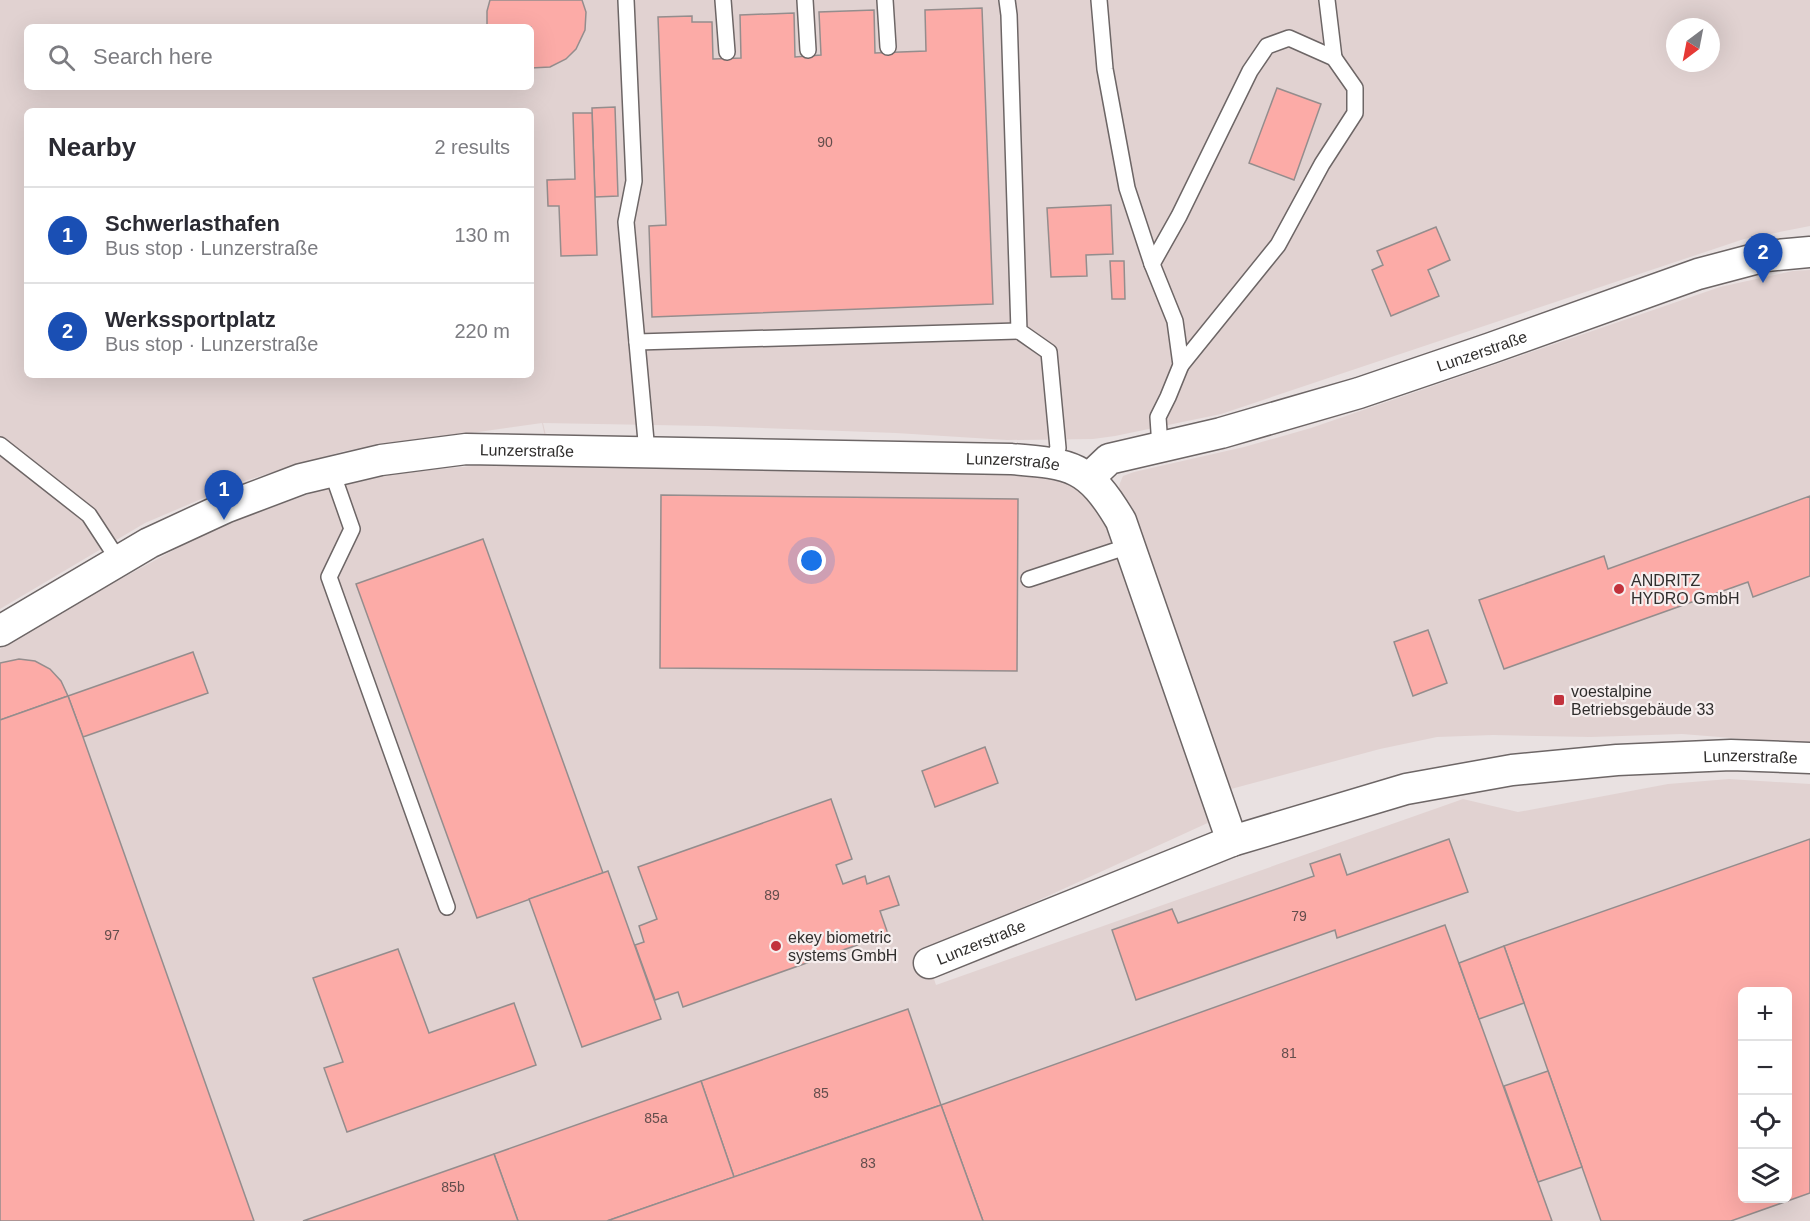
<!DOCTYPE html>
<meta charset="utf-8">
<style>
:root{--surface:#fff;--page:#f7f7f7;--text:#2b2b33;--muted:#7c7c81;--line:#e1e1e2;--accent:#c2323c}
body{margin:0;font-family:Arial,sans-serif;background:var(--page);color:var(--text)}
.controls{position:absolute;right:18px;bottom:18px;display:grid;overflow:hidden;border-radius:9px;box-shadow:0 6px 24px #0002}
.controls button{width:54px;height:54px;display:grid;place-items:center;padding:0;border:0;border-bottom:2px solid var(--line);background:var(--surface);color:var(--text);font:30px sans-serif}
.compass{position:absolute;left:1666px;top:18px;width:54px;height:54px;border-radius:50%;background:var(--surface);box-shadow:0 6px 24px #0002;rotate:212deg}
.you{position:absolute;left:812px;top:561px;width:21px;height:21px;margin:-15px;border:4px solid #fff;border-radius:50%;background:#1a73e8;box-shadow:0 0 0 9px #1a73e833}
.badge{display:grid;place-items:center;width:39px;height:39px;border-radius:50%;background:var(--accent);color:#fff;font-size:20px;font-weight:700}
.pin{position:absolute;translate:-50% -50px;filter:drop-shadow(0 2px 3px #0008)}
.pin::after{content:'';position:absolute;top:32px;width:21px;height:18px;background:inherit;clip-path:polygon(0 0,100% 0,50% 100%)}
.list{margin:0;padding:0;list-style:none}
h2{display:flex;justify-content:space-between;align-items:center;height:78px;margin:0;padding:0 24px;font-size:26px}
h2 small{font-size:20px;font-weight:400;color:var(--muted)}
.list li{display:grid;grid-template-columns:39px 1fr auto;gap:18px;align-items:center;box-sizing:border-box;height:96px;padding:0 24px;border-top:2px solid var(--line)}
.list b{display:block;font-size:22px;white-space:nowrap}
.list p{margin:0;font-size:20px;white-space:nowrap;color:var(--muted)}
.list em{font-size:20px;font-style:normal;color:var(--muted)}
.icon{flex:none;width:33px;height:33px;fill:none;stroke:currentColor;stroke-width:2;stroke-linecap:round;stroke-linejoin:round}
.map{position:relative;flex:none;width:1810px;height:1221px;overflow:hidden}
.search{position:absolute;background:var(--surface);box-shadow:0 6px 24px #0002;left:24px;top:24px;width:510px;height:66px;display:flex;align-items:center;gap:15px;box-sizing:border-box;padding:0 21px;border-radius:9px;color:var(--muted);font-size:22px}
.panel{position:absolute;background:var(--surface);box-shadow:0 6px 24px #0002;left:24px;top:108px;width:510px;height:270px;border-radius:9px}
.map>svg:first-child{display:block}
</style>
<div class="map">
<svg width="1810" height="1221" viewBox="0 0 1810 1221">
<rect width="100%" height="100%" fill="#e9e1e1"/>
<!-- built -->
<g fill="#e1d2d1" fill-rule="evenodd">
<path d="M0,0H1810V226L1744,239L1221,414L1115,436L1093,439L1007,440L896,433L708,426L543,423L553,466L1014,473L1055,477L1079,488L1095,506L1107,527L1212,821L925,952L936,985L1463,799L1518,812L1668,784L1729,779L1810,784V1221H0V649L95,593L216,527L318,491L397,473L484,465H551L542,423L344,451L241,482L145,523L0,609ZM27,27H531V87H27ZM1675,27H1711V63H1675ZM27,111H531V375H27ZM1742,992H1788V1198H1742Z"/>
<path d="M1810,270V744L1682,734L1591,737L1493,735L1437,737L1380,749L1231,789L1118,492L1120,483L1123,476L1134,472L1244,447L1311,428L1720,287L1793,271Z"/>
</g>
<!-- building -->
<g fill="#fcaba7" stroke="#948d8d" stroke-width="1.5" fill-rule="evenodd">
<path d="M490,0H582L586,12L585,30L576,49L566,59L550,67L531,68V27H487V11Z"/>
<path d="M982,8L993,304L652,317L649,226L666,225L658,17L692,16V22H712L713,59L741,58L740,15L794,13L795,57L821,55L819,12L874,10L875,53L926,51L925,10Z"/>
<path d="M1277,88L1321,104L1294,180L1249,163Z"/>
<path d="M615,107L618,196L595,197L592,108Z"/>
<path d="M573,113H592L597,255L561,256L559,206H548L547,180L575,179Z"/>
<path d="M1111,205L1113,254L1086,255L1087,276L1051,277L1047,208Z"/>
<path d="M1436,227L1450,260L1428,270L1439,296L1391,316L1372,270L1383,265L1377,251Z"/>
<path d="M1110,261H1124L1125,299H1112Z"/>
<path d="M661,495L1018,499L1017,671L660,668Z"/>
<path d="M1810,496V576L1753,597L1748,582L1504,669L1479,600L1604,556L1608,569Z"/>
<path d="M483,539L603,873L477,918L356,584Z"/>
<path d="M1428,630L1447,683L1413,696L1394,642Z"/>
<path d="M193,652L208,693L83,737L68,696Z"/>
<path d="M19,659L35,661L50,669L61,681L68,696L0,720V663Z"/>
<path d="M68,696L83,737L254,1221H0V720Z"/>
<path d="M985,747L998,783L935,807L922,771Z"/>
<path d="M831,799L852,859L836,865L843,884L865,876L867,884L889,876L899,905L880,911L888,934L683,1007L678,992L655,1000L635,945L644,942L639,926L657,919L638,867Z"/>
<path d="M1449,839L1468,892L1337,938L1335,930L1136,1000L1112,930L1172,909L1178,923L1314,876L1310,864L1340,854L1347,875Z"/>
<path d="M1810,839V1193L1731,1221H1601L1504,946ZM1742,992H1788V1198H1742Z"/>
<path d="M608,871L661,1019L582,1047L529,899Z"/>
<path d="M1445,925L1552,1221H983L941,1105Z"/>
<path d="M1504,946L1524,1003L1479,1019L1459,963Z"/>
<path d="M398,949L429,1033L514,1003L536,1065L347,1132L324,1068L343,1062L313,978Z"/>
<path d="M908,1009L941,1105L734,1177L701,1081Z"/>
<path d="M1548,1071L1582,1167L1538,1182L1504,1086Z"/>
<path d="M701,1081L734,1177L607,1221H518L494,1154Z"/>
<path d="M941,1105L983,1221H607Z"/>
<path d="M494,1154L518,1221H303Z"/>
</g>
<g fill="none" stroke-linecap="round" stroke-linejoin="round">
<!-- lane casing -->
<g stroke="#6d6666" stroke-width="18">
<g id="lane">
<path d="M626,0L634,181L626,222L647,452"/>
<path d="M723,0L727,52"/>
<path d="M805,0L808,50"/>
<path d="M885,0L888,47"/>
<path d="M1007,0L1009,15L1019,331L1049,352L1058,448L1051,462"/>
<path d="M1099,0L1105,69L1127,188L1152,264L1175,321L1181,365L1168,397L1158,417L1160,447"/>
<path d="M1327,0L1334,58"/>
<path d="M1152,264L1179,216L1250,71L1267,46L1289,38L1334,58L1355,88V113L1322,164L1278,245L1181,365"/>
<path d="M637,342L1019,331"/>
<path d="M0,445L89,515L119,561"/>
<path d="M332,472L352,529L329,577L447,907"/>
<path d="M1029,579L1129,546"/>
</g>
</g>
<!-- street casing -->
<g stroke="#6d6666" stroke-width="33">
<g id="street">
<path id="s1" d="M1089,478L1109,459L1221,433L1359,393L1491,348L1698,274L1766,256L1810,252"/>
<path id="s2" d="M0,631L149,543L227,507L301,479L381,460L466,449L1011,459C1072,464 1088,465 1121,521L1232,841"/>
<path id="s3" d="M929,963L1232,841L1406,789L1512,770L1617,760L1731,755L1810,758"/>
</g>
</g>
<!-- lane -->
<use href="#lane" stroke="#fff" stroke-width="15"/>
<!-- street -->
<use href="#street" stroke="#fff" stroke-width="30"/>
</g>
<!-- markers -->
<g fill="#c2323c" stroke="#f6eeee" stroke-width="2">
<circle cx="1619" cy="589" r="6"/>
<rect x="1553" y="694" width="12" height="12" rx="3"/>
<circle cx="776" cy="946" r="6"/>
</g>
<g text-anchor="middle" stroke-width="4.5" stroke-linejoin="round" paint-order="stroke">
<!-- number labels -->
<g font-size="14" fill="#634d4c">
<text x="825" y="147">90</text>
<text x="772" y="900">89</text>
<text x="1299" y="921">79</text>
<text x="112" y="940">97</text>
<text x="1289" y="1058">81</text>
<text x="821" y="1098">85</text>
<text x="656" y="1123">85a</text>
<text x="868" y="1168">83</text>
<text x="453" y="1192">85b</text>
</g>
<!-- street labels -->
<g font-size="16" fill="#302e2d" stroke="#f6eeee">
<text dy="6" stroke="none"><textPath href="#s1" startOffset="416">Lunzerstraße</textPath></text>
<text dy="6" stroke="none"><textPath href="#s2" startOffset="567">Lunzerstraße</textPath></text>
<text dy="6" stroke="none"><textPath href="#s2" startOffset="1053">Lunzerstraße</textPath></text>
<text dy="6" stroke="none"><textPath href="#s3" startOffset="855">Lunzerstraße</textPath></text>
<text dy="6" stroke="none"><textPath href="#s3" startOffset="56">Lunzerstraße</textPath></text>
</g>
<!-- poi labels -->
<g font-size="16" fill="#302e2d" stroke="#f6eeee" text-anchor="start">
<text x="1631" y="586">ANDRITZ<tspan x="1631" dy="18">HYDRO GmbH</tspan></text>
<text x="1571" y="697">voestalpine<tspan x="1571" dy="18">Betriebsgebäude 33</tspan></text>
<text x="788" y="943">ekey biometric<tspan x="788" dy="18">systems GmbH</tspan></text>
</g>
</g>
</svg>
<div class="controls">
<button>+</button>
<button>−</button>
<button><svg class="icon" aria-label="locate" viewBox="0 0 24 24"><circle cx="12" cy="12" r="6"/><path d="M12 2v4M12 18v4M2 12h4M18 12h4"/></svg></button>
<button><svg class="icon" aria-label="layers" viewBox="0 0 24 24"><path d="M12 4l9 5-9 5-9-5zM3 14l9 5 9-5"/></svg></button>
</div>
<svg class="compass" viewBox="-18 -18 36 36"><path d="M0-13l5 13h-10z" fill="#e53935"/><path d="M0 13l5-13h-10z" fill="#7c7c81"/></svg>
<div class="you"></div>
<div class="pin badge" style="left:224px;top:520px;background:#1a4fb4">1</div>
<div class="pin badge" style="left:1763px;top:283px;background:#1a4fb4">2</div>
<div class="search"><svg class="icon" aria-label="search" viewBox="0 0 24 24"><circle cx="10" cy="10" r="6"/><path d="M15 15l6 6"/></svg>Search here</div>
<section class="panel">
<h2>Nearby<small>2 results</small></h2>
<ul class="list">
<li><span class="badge" style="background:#1a4fb4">1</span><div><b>Schwerlasthafen</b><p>Bus stop · Lunzerstraße</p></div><em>130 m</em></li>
<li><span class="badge" style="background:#1a4fb4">2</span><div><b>Werkssportplatz</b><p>Bus stop · Lunzerstraße</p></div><em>220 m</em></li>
</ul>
</section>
</div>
